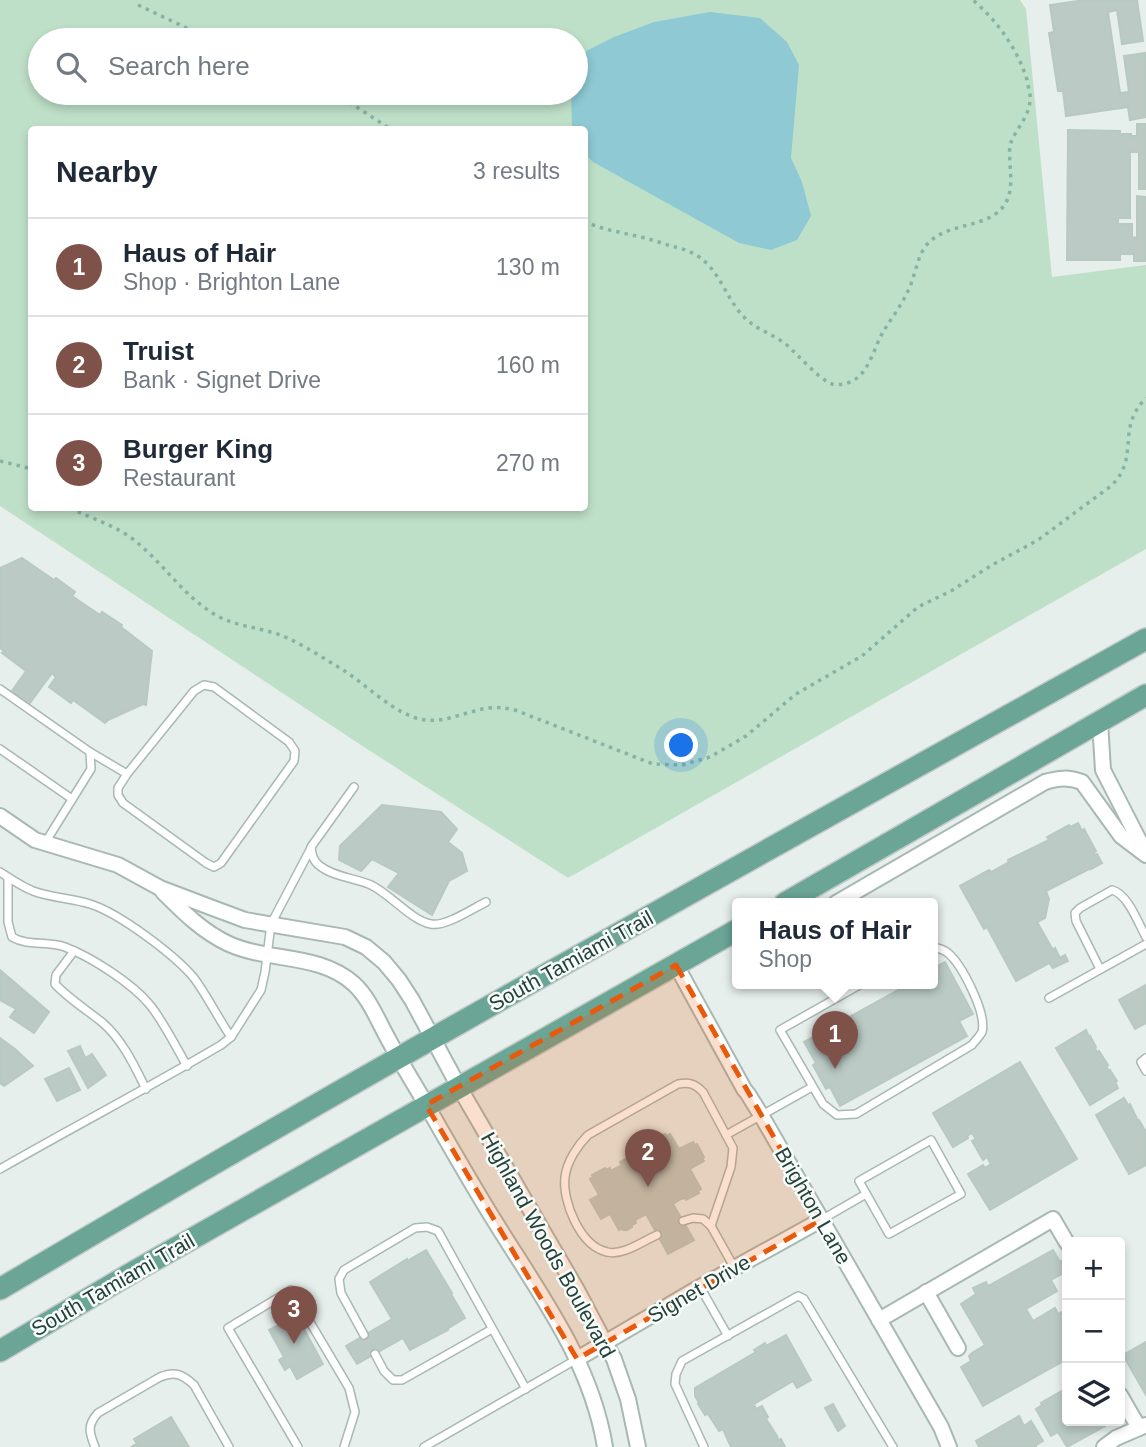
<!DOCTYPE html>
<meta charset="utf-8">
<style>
:root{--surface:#fff;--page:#f2f2f3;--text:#1f2937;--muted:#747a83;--line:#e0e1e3;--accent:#7f5249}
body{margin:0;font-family:Arial,sans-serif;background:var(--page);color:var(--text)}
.controls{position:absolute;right:21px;bottom:21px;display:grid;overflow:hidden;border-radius:7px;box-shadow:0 4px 10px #0003}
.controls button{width:63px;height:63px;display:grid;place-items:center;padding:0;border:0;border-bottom:2px solid var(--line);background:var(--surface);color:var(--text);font:35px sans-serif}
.you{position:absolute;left:682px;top:746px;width:24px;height:24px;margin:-18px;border:5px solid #fff;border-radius:50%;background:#1a73e8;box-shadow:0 0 0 10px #1a73e833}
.badge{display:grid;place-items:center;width:46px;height:46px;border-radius:50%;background:var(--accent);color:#fff;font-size:23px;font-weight:700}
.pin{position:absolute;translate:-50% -58px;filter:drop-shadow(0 2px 4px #0008)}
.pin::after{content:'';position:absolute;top:37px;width:24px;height:21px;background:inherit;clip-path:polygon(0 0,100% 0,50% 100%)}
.popup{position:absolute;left:732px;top:898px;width:206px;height:91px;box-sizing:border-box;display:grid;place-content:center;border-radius:7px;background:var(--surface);filter:drop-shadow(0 2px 5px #0005);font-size:23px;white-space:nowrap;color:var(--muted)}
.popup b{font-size:26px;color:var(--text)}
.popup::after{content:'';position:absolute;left:50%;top:100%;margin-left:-14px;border:14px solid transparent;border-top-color:var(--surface)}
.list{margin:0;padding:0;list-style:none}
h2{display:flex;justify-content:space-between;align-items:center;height:91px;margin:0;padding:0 28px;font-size:30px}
h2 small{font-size:23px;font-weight:400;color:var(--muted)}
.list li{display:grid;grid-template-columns:46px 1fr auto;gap:21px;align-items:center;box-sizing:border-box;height:98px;padding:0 28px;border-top:2px solid var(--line)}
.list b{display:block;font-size:26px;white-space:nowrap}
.list p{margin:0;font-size:23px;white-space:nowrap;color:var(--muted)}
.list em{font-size:23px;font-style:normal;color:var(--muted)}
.icon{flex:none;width:38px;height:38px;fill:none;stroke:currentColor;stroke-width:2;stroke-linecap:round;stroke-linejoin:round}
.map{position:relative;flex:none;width:1146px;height:1447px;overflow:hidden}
.search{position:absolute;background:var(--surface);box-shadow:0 4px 10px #0003;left:28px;top:28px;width:560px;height:77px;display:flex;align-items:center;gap:18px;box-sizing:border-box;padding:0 24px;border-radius:38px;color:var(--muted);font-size:26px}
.panel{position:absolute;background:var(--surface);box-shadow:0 4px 10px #0003;left:28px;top:126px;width:560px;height:385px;border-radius:7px}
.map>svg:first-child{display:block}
</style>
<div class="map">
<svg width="1146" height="1447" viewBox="0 0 1146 1447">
<rect width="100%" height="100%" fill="#e6efeb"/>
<!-- green -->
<path fill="#bfe0c8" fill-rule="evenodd" d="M0,0H1020L1026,9L1052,277L1146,265V549L568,878L367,749L0,506ZM40,40H576V93H40ZM32,130H584V508H32Z"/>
<!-- water -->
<path fill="#8ec9d4" d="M710,12L760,18L787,42L799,65L791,158L802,182L811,216L797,240L771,250L739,243L593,162L585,154L584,130L572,129L571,93H576V64L586,51L614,37L654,22Z"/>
<!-- building -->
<g fill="#bbcac4" stroke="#b8c9c2" stroke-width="2">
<path d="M1085,0H1137L1143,41L1122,44L1117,10L1108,12L1120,93L1129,92L1124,56L1145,53L1146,117L1130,120L1128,107L1066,116L1063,91H1058L1049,33L1054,32L1050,5Z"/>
<path d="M1137,124H1146V189H1139V152H1130V218H1118V224H1132V237L1137,238V196L1146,197V261H1134V254H1120V260H1067L1068,130L1120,131V134H1131V136H1137Z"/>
<path d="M22,558L54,580L56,578L75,592L72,596L100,615L102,612L122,625L121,627L152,651L146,705L143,704L108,720L105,723L73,700L71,703L49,687L56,677L52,673L30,703L12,691L26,671L2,653L4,651L0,648V568Z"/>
<path d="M382,805L441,812L457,829L448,842L462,853L467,871L449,881L432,915L388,887L399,873L372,859L361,871L339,860L340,846Z"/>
<path d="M1078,823L1082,831L1084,829L1096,851L1094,852L1095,855L1097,854L1102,863L1091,869V868L1046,891L1049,899L1045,918L1037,922L1053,950L1055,948L1060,958L1065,955L1068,961L1053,968L1049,963L1016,981L987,927L984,929L960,886L989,870L991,872L1009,862L1008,860L1049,840L1047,837L1069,825L1070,827Z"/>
<path d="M945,962L973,1014L959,1021L967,1036L840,1106L830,1087L826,1089L813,1065L816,1063L804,1042L911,983H933V968Z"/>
<path d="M0,970L49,1012L34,1033L10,1017L16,1009L0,1000Z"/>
<path d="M1146,985V1023L1135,1029L1119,1000Z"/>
<path d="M1086,1030L1089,1037L1090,1036L1096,1047L1095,1048L1097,1052L1099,1051L1108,1065L1106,1066L1109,1071L1110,1070L1117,1081L1115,1082L1118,1088L1090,1105L1056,1048Z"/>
<path d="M0,1038L15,1049L33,1066L4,1086L0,1083Z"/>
<path d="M80,1046L85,1058L92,1054L106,1075L88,1088L68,1051Z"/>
<path d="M1020,1062L1077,1159L990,1210L968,1174L983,1165L985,1168L991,1164L987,1157L983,1160L972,1141L976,1139L972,1133L967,1136L968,1138L953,1147L933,1113Z"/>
<path d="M69,1068L80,1090L57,1101L45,1079Z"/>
<path d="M1124,1098L1128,1105L1130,1104L1138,1121L1139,1120L1146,1132V1165L1129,1174L1096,1115Z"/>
<path d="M665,1134L667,1136L670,1134L679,1149L693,1142L695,1145L697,1144L704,1157L702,1158L704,1161L690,1169L701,1189L698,1191L699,1193L686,1200L685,1198L681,1199L673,1204L694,1240L668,1254L646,1214L635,1220L636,1223L632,1225V1227L627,1230H623L622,1228L619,1230L610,1214L601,1219L590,1200L599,1195L590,1179L593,1177L592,1175L605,1168L606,1170L610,1168L611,1171L622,1165L620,1162L640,1151L641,1154L652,1148L650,1145L654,1143L652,1141L655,1140L654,1138Z"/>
<path d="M426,1250L452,1293L451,1294L465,1318L447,1329L448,1330L410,1350L403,1338L357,1364L346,1346L392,1319L370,1282L407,1259V1261Z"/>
<path d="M1053,1250L1060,1262L1065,1259L1067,1263V1266L1063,1268L1065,1272L1051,1280L1057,1291L1026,1309L1033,1321L1055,1308L1058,1314L1067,1309V1359L983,1406L961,1367L971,1361L969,1356L972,1353L985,1345L961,1304L976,1294L973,1288L986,1282L988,1286Z"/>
<path d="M297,1316L323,1364L297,1379L290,1366L285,1370L279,1360L284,1357L269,1330Z"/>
<path d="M786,1335L811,1380L797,1388L793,1381L754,1404L756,1409L762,1406L768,1417L766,1419L777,1436L778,1440L781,1439L785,1447H731L723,1429L719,1431L708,1414L705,1415L698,1404L699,1403L695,1396V1388L756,1352L754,1350L765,1343L766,1346Z"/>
<path d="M1146,1342V1395L1123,1355Z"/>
<path d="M1067,1388V1421H1103L1105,1426L1067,1447L1058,1432L1051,1436L1036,1409L1042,1405L1041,1403Z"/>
<path d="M833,1404L845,1426L838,1431L825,1408Z"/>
<path d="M1019,1416L1024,1426L1031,1421L1043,1441L1036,1445V1447H979L976,1441Z"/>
<path d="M171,1417L189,1447H131L137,1444L134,1439Z"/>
</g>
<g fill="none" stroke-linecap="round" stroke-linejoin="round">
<!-- service casing -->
<g stroke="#a8b8b2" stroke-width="10">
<g id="service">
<path d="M0,689L90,752L91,769L45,843"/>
<path d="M0,749L72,799"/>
<path d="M90,752L127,774L194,691L204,685L214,687L289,742L295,751L294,761L221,863L214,867L206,863L123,803L118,795V788L127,774"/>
<path d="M354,787L311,847C312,855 313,861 320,866C334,877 355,878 371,885C390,894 412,921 431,924C445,927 472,909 486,902"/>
<path d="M0,872C11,879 21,886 33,891C51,898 72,898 90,904C119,913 175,955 194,978C208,997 218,1018 231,1037L221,1045C148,1088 73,1127 0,1169"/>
<path d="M8,878V922L12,937C27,946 47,941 65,947C91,957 132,983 150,1005C163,1021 176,1047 187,1066"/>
<path d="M74,951L56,975L55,984C69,999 87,1010 103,1023C123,1041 134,1065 146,1089"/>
<path d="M1100,969L1076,921L1075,913L1080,908L1112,890C1128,894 1138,923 1146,937"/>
<path d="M863,983L780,1030L823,1104L837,1115L856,1114L972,1045C975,1041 980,1036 982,1032C987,1013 962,965 948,953C943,949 938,948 933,947"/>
<path d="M1049,998L1146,944"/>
<path d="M231,1037L261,990L265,972L271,924L311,848"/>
<path d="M1146,1058L1141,1062L1146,1071"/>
<path d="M726,1135L812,1087"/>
<path d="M931,1140L961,1194L889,1234L859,1181Z"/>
<path d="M821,1220L866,1194"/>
<path d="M711,1226L734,1267"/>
<path d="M657,1235C643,1241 623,1256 607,1252C580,1246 562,1201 565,1177C567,1161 578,1145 588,1135L678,1084C690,1082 695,1084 703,1092L733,1148L731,1167L711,1226L703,1219L693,1218L683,1221"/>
<path d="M700,1287L728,1336"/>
<path d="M364,1335L341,1293L339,1279L344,1270L415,1228L427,1227L438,1231L526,1389"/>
<path d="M375,1354L384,1371L393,1380H402L492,1329"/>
<path d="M95,1447C89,1432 87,1425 98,1413L160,1377C175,1371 182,1374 194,1385L229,1447"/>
<path d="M298,1447L228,1328L291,1290L349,1388L355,1412L344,1447"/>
<path d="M424,1447L577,1359"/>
<path d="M704,1447L675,1384L676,1374L682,1361L798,1296L804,1299L893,1447"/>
</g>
</g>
<!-- minor casing -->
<g stroke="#a8b8b2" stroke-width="18">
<g id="minor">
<path d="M1100,722L1103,770L1144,850"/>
<path d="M0,816L35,840L118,865L160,888L210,907L245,920L345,937L366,947L384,962L399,980L412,1000L459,1087L577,1290L605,1343L614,1359L628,1399L638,1447"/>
<path d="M163,892C183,912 203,932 229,944C269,962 320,953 354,984C368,997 376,1016 385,1033C398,1058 413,1082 427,1106C449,1144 471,1183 494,1220C539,1293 591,1361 605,1447"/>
<path d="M836,903L1045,782C1059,778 1068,777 1082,782L1121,836L1146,855"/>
<path d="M676,965L744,1089L748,1094L761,1115L941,1427L949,1447"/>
<path d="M926,1292L958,1348"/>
<path d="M879,1320L1053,1219L1067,1243"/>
<path d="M577,1359L700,1287L821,1220"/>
<path d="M1120,1395L1139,1428"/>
<path d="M1104,1447L1116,1438L1146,1425"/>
</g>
</g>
<!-- primary casing -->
<g stroke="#c2cac8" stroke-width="24">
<g id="primary">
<path d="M785,903L1146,695"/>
<path d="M0,1289C378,1065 762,853 1146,639"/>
<path d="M0,1351L135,1271L737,930"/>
</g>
</g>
<!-- path -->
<g stroke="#86b3a5" stroke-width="3.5" stroke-dasharray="3.5 5" stroke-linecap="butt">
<path d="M138,5L212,40"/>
<path d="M335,93L392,130"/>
<path d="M584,221C602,230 621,232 640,237C651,239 661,243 671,246C679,248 688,250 696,255C719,268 726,299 744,317C756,330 774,334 788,346C798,355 820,380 832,384C840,386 851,383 857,378C870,368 875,346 883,332C891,319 901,306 908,291C914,279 916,264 922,252C940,217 994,234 1008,198C1014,182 1008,162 1010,145C1015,130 1029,117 1030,101C1031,94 1028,87 1027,80C1017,48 998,22 973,0"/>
<path d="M0,461L32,469"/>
<path d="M70,508C94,520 119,526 140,545C167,568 183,595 214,614C233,626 258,627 280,635C301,643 321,657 340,668C366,684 387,708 416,718C442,726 464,711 489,708C498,707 506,708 515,710L653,764L682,765L710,757L746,736L796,694L862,656L918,607L951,591L992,565L1038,540L1111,486C1141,457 1115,429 1146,398"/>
</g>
<!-- service -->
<use href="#service" stroke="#fff" stroke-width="7"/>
<!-- minor -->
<use href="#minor" stroke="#fff" stroke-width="14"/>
<!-- primary -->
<use href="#primary" stroke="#6aa596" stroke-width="21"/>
</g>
<!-- marked area -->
<path fill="#e8590c" fill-opacity="0.2" stroke="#e8590c" stroke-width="5" stroke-dasharray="14 9" stroke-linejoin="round" d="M676,965L821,1220L577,1359L426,1105Z"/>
<g text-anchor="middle" stroke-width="5" stroke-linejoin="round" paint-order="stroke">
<!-- street labels -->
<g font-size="21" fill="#24423a" stroke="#f7fbf9">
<text transform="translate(571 961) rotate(-29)" y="7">South Tamiami Trail</text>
<text transform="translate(813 1206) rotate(60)" y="7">Brighton Lane</text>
<text transform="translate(548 1245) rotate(61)" y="7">Highland Woods Boulevard</text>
<text transform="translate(113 1285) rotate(-30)" y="7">South Tamiami Trail</text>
<text transform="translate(699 1289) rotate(-30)" y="7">Signet Drive</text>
</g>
</g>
</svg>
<div class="controls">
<button>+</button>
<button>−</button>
<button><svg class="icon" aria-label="layers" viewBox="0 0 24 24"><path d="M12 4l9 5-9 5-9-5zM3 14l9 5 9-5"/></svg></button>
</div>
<div class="you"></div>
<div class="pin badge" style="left:835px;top:1069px">1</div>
<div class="popup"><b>Haus of Hair</b>Shop</div>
<div class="pin badge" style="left:648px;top:1187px">2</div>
<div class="pin badge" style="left:294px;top:1344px">3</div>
<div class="search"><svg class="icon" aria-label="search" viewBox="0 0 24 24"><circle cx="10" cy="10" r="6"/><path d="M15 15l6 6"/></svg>Search here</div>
<section class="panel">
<h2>Nearby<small>3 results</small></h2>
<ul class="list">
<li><span class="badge">1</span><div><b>Haus of Hair</b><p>Shop · Brighton Lane</p></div><em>130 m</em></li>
<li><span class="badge">2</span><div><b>Truist</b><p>Bank · Signet Drive</p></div><em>160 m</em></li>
<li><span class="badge">3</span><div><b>Burger King</b><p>Restaurant</p></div><em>270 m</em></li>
</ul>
</section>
</div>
